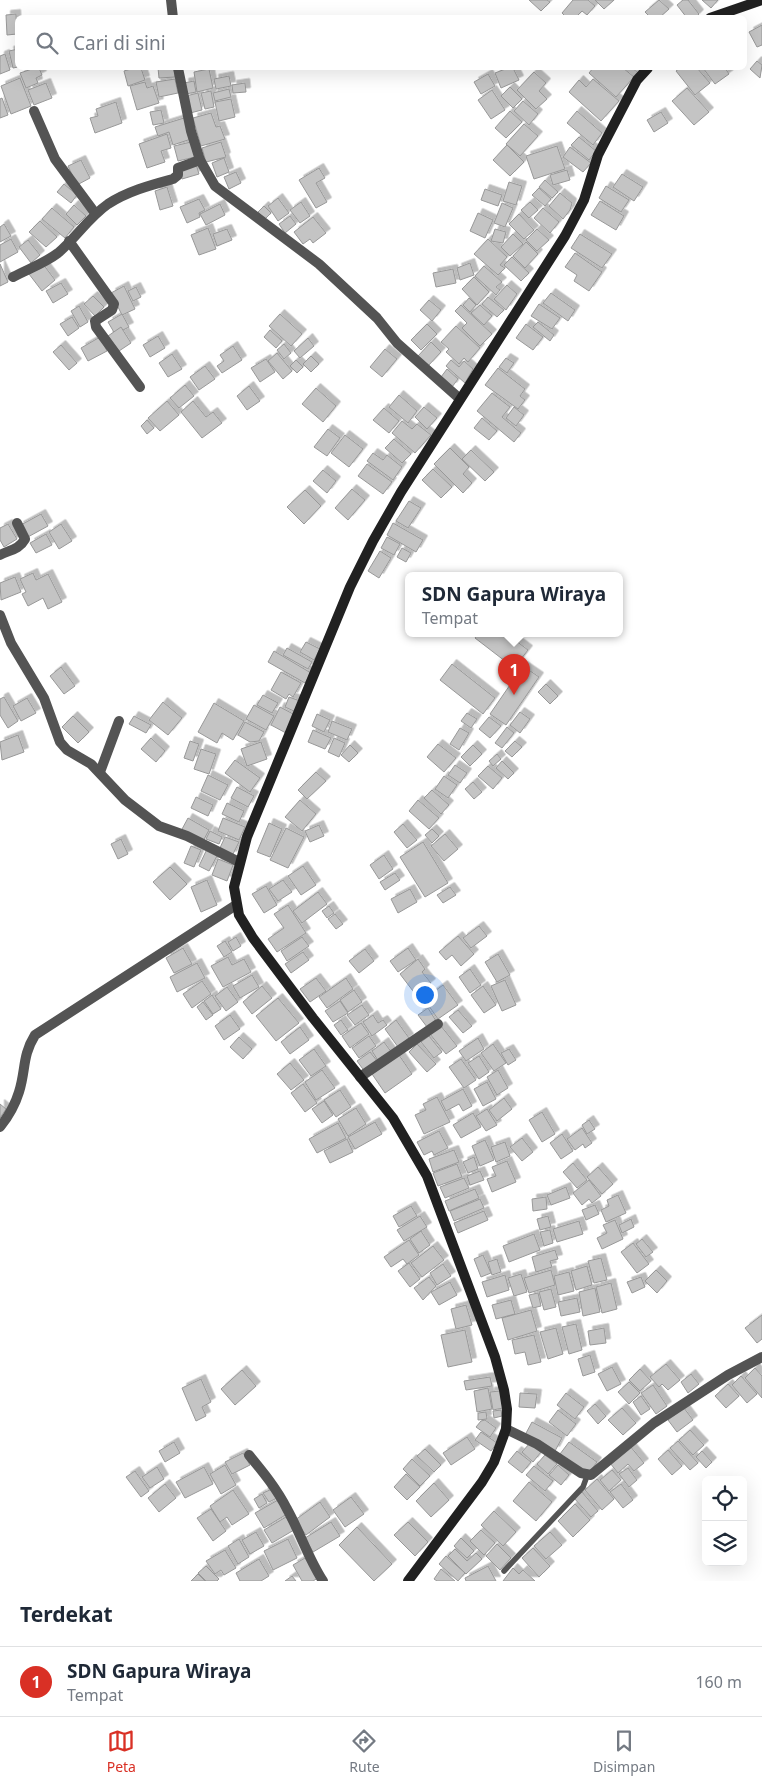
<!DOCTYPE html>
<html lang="id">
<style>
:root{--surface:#fff;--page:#f2f2f3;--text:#1f2937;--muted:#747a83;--line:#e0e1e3;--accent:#d93025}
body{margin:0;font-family:"Noto Sans",sans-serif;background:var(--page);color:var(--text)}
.controls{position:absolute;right:15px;bottom:15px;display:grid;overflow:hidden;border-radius:8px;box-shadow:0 5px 20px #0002}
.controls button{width:45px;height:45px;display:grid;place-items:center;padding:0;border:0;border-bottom:1px solid var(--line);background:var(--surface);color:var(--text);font:25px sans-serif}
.you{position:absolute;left:424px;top:994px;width:18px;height:18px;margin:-12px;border:4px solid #fff;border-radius:50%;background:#1a73e8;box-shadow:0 0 0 8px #1a73e833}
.badge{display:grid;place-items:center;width:32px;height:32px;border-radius:50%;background:var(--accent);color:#fff;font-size:16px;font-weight:700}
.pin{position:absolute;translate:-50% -41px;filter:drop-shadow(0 1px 2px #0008)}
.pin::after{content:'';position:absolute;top:26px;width:18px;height:15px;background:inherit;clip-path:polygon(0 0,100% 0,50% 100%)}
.popup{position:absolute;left:405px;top:572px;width:218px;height:65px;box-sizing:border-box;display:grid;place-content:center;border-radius:8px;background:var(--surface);filter:drop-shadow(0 1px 4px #0005);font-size:16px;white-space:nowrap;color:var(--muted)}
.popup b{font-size:19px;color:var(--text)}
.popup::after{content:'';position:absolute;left:50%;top:100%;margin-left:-10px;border:10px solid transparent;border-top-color:var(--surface)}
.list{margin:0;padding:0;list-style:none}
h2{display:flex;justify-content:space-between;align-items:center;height:65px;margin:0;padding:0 20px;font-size:21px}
h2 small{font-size:16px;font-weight:400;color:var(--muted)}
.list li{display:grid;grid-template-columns:32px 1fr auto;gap:15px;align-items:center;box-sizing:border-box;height:70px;padding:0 20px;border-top:1px solid var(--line)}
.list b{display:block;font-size:19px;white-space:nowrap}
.list p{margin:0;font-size:16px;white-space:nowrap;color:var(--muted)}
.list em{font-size:16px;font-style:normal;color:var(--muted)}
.icon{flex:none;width:28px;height:28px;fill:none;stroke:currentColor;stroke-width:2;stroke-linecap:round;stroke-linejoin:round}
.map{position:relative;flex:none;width:762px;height:1581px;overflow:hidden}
.search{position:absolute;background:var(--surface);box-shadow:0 5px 20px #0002;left:15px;right:15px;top:15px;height:55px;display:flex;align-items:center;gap:12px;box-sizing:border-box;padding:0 18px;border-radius:8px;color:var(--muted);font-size:19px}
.sheet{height:135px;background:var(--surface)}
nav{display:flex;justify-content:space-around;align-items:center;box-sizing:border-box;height:70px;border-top:1px solid var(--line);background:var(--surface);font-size:14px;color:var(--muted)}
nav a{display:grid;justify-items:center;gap:2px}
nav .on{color:var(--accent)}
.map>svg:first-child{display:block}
</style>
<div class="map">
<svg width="762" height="1581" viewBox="0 0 762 1581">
<defs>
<filter id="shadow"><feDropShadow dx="4.5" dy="-4.5" stdDeviation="0" flood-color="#0004"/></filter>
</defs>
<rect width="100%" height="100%" fill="#fff"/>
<!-- building -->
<g fill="#c4c4c4" stroke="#989898" filter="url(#shadow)">
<path d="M529,0H547L550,2L541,11Z"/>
<path d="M573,0H588L595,6L587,15L582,11L575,18H567L562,13Z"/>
<path d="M595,0H614L604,9Z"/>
<path d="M659,0L669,9L659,18H651L645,12Z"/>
<path d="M683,0H688L699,14L695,18H687L677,5Z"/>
<path d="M702,0H718L711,8Z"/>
<path d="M16,14L17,34L7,35L6,15Z"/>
<path d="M762,25V45L757,47L749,32Z"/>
<path d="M18,49V67L13,68L9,51Z"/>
<path d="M5,54L10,70L0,74V56Z"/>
<path d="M757,61L762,65L760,78L750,69Z"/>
<path d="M35,68H39L42,75L36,78L38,83L26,88L20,73Z"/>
<path d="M134,68H141L145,80L128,86L124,71Z"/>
<path d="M158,68H174L175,77L159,78Z"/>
<path d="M508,68H513L519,80L501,88L495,73Z"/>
<path d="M593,68H623L634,77L616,97L589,73Z"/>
<path d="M632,68H643L638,73Z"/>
<path d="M680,68H697L710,83L695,95L676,71Z"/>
<path d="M703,68H725L729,74L715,84Z"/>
<path d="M209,69L213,88L197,92L194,72Z"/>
<path d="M534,72L546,83L539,91L547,99L536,109L517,90Z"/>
<path d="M488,74L495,86L481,94L474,82Z"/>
<path d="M229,76L231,86L216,89L214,79Z"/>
<path d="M20,78L31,106L11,114L1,86Z"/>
<path d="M175,79L178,93L159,97L156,82Z"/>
<path d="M593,79L619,101L601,121L569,92L579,80L586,87Z"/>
<path d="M194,81L196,92L186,94L184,83Z"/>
<path d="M145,82L147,88L153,86L159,103L137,110L130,86Z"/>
<path d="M46,83L52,98L34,105L28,90Z"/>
<path d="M245,83L246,92L233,93L232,85Z"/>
<path d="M510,87L522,99L513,108L501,96Z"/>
<path d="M687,88L709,112L694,125L672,101Z"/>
<path d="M229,89L231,97L215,101L213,93Z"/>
<path d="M492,90L505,110L491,119L478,100Z"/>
<path d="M211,91L214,107L205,109L201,93Z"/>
<path d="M198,93L202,110L190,113L186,96Z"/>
<path d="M2,98L8,115L0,118V99Z"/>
<path d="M231,99L235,117L219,121L215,102Z"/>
<path d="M523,101L538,114L529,125L514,111Z"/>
<path d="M116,102L122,123L95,133L90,118L98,116L96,109Z"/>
<path d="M161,110L164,123L153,125L150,112Z"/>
<path d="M510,111L522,122L506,138L495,128Z"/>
<path d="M577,111L602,133L593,145L567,123Z"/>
<path d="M661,112L668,123L654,132L647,120Z"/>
<path d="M211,113L216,127L220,126L225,139L201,146L193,118Z"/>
<path d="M184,118L191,139L173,145L169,132L158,136L155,127Z"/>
<path d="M524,124L538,136L520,156L506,144Z"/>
<path d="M167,134L171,148L161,151L165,162L147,168L139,144Z"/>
<path d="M579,137L596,151L589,160L571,145Z"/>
<path d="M191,142L195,157L178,161L174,146Z"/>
<path d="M221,142L226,157L206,162L202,148Z"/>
<path d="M507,145L524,162L510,176L493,160Z"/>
<path d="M557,146L565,169L534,179L526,156Z"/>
<path d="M570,147L591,163L583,172L563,157Z"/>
<path d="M224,158L229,172L217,177L212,163Z"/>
<path d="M81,160L90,178L77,185L68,166Z"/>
<path d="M196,164L199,174L182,179L180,169Z"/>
<path d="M319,168L325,178L316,183L327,202L316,208L299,180Z"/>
<path d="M567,170L570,180L553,185L550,175Z"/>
<path d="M236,172L241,183L229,189L224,177Z"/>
<path d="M622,174L643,187L634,201L613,187Z"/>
<path d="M545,180L558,192L552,198L539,187Z"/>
<path d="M509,182L522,186L516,205L503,201Z"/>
<path d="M64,184L77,195L71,203L57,192Z"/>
<path d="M606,186L629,200L621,212L599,198Z"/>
<path d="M167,187L173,206L160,210L155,191Z"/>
<path d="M539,188L551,199L545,206L532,195Z"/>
<path d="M485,189L502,195L498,206L481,200Z"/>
<path d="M560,193L572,203L570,210L563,219L549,206Z"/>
<path d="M278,198L289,213L278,221L268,206Z"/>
<path d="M199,199L205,210L199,213L200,217L187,223L180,207Z"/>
<path d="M600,201L624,216L616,230L591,215Z"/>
<path d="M301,202L310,216L300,223L290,210Z"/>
<path d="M530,202L538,210L529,218L521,210Z"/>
<path d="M502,203L513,208L505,227L494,223Z"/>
<path d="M220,204L225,215L206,225L200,214Z"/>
<path d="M74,205L86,216L77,225L66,214Z"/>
<path d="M264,206L271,213L265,219L258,212Z"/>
<path d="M52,208L74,227L65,238L42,219Z"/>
<path d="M543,208L559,222L550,233L534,218Z"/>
<path d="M478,213L493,220L485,238L470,231Z"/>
<path d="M519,214L534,230L524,239L509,224Z"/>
<path d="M290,216L296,224L285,233L279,224Z"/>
<path d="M313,217L326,233L313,243L310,239L303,244L294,232Z"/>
<path d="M40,221L57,237L46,247L29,232Z"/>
<path d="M4,224L11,236L0,242V227Z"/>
<path d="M208,228L216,249L199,255L191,235Z"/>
<path d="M227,229L232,240L217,246L213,234Z"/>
<path d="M495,229L506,232L503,243L491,241Z"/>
<path d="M537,229L549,240L537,251L526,240Z"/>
<path d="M513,234L523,244L510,256L501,247Z"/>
<path d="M580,234L612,254L602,268L571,248Z"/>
<path d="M11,239L18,252L0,262V245Z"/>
<path d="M488,239L507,257L500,265L505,268L498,275L474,254Z"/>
<path d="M28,240L40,255L31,263L19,247Z"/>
<path d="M526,242L538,254L525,268L513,256Z"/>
<path d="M575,253L602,272L589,291L574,281L577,275L565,267Z"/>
<path d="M512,257L529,273L521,281L504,265Z"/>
<path d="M470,263L474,275L460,280L457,268Z"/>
<path d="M0,264L8,282L0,286Z"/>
<path d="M43,264L55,280L42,291L29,274Z"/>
<path d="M484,266L502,282L496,287L500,290L496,295L475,276Z"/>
<path d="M453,269L456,283L436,287L433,273Z"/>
<path d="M474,277L489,292L477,305L462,289Z"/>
<path d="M61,283L68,294L53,303L46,291Z"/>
<path d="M507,285L517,294L506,310L494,299Z"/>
<path d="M124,286L135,309L122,315L111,293Z"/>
<path d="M136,287L141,297L133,301L128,291Z"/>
<path d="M551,293L575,310L568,321L543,303Z"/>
<path d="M93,296L104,307L95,316L84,304Z"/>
<path d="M488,297L504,310L497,317L482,304Z"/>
<path d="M469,298L476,305L470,312L463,305Z"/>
<path d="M429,300L441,310L432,321L420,310Z"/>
<path d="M539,304L560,318L552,329L531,316Z"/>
<path d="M461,305L492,334L480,346L462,328L467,323L455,311Z"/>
<path d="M480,305L492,316L484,325L471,313Z"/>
<path d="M79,306L88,322L80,327L71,311Z"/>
<path d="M122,314L129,327L115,334L108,322Z"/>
<path d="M280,314L302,334L291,346L269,326Z"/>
<path d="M72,317L79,328L68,336L60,324Z"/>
<path d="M538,322L554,335L550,341L533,327Z"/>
<path d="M427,324L437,334L421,350L411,340Z"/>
<path d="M526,324L543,337L533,350L516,338Z"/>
<path d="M456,326L480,348L468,362L464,358L459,364L446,352L449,349L441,342Z"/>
<path d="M121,327L131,343L119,351L108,336Z"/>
<path d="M270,330L282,341L276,348L264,337Z"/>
<path d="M158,336L165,348L150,357L143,345Z"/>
<path d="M100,337L107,351L88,361L81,348Z"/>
<path d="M308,338L314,346L300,358L294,351Z"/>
<path d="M431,342L441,352L428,366L418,356Z"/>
<path d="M284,344L291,353L284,359L277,350Z"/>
<path d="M61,345L77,363L69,370L53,352Z"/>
<path d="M233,346L242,360L222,373L217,366L224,361L220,355Z"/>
<path d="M385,349L397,359L382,377L370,367Z"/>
<path d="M277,353L292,371L283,379L268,361Z"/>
<path d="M172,354L182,369L168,377L159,363Z"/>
<path d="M311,356L319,364L311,372L303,364Z"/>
<path d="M506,358L514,363L507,373L499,367Z"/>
<path d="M266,359L275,372L260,382L251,368Z"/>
<path d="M296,360L303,367L297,373L290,366Z"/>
<path d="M451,360L459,367L464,361L473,369L465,383L446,366Z"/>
<path d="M205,366L215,379L199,390L190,377Z"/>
<path d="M498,368L525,389L520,396L525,400L518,409L485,385Z"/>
<path d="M447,369L458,379L452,387L441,377Z"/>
<path d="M185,385L194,396L179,408L170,398Z"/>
<path d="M249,386L260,401L247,410L237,396Z"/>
<path d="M316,388L336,406L323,422L302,404Z"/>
<path d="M492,393L510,407L502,417L521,433L514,442L477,411Z"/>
<path d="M399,395L417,411L408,423L389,407Z"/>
<path d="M167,401L179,415L160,431L148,418Z"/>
<path d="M193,401L206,417L213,412L222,423L202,438L181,412Z"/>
<path d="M424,407L437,418L427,429L415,417Z"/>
<path d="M514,407L524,415L516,426L506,418Z"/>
<path d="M384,408L399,421L389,433L373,420Z"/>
<path d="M482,418L497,431L489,440L474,428Z"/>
<path d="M147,420L154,428L147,434L141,426Z"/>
<path d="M402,421L412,429L417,424L431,435L415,453L392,433Z"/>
<path d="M328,429L340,438L327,456L314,447Z"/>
<path d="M345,435L363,449L349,467L331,453Z"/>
<path d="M394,439L411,454L402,463L385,448Z"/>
<path d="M450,448L469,467L463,474L472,483L463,493L434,464Z"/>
<path d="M471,450L494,472L485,481L462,459Z"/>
<path d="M373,453L383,460L387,455L402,467L393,480L367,461Z"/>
<path d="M367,464L392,482L383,494L358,476Z"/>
<path d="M433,469L452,487L441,498L422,480Z"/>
<path d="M323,470L336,481L327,493L313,481Z"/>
<path d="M352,489L365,500L348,520L335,508Z"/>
<path d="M305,490L321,506L304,524L287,507Z"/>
<path d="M409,501L421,508L408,528L396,521Z"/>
<path d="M41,514L48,526L26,538L19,526Z"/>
<path d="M393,523L423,540L416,552L387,535Z"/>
<path d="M8,524L17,539L4,547L0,540V528Z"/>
<path d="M61,524L72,541L59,549L49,532Z"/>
<path d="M46,534L52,545L36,553L30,543Z"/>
<path d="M387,537L400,544L394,555L381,548Z"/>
<path d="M402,548L411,553L406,562L397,557Z"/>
<path d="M380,551L391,558L379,578L368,571Z"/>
<path d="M33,573L36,580L48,574L62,602L48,609L43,598L28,606L22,594L26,592L20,579Z"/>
<path d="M15,577L21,592L1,600L0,583Z"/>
<path d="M478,634H507L528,650L514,668L475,638Z"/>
<path d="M306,642L320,649L314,660L300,652Z"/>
<path d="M287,648L312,662L308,669L283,655Z"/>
<path d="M274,651L311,673L305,683L268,662Z"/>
<path d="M452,664L495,698L483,714L440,680Z"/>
<path d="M523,666L539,677L506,725L490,714Z"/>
<path d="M61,667L75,686L64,694L50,676Z"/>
<path d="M281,672L301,683L293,697L289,694L286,699L271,690Z"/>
<path d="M546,684L558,696L550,704L538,692Z"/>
<path d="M263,695L278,703L272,713L257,705Z"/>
<path d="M4,697L18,721L8,728L0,715V699Z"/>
<path d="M289,697L300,701L296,712L285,707Z"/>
<path d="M27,698L36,713L21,721L13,706Z"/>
<path d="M163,702L182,718L168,735L149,720Z"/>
<path d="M214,703L244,721L233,740L222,733L217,743L198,732Z"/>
<path d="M254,705L274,716L266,730L246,719Z"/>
<path d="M280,707L295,715L286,733L271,725Z"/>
<path d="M520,712L530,719L520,733L510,725Z"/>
<path d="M467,713L477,719L471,728L461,721Z"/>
<path d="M317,714L330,720L324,732L312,726Z"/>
<path d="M73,716L89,732L78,743L62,727Z"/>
<path d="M134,716L151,725L146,733L129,724Z"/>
<path d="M489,717L501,726L490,738L479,729Z"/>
<path d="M332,721L352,729L347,740L328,732Z"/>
<path d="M245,722L264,732L259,741L250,742L238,735Z"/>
<path d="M507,727L514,733L502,748L495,743Z"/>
<path d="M460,728L469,733L459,750L450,744Z"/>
<path d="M313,730L331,738L325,749L308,742Z"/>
<path d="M18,735L24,752L2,760L0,742Z"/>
<path d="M151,738L165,751L156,762L141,749Z"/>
<path d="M334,738L345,743L339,757L328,752Z"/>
<path d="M190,741L199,744L193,761L184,758Z"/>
<path d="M515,741L522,747L512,757L505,751Z"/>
<path d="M261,742L267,759L247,766L241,749Z"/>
<path d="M438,744L456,758L444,772L427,757Z"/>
<path d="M350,745L358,753L349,762L341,755Z"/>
<path d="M473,745L482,754L470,766L461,757Z"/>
<path d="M201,749L216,754L209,774L194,769Z"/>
<path d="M497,754L501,759L493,766L489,761Z"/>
<path d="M235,760L260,778L250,792L225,773Z"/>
<path d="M502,761L514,773L508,779L496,768Z"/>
<path d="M455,765L467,773L460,783L448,775Z"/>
<path d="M488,766L502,778L493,789L478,776Z"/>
<path d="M316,772L326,781L307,799L298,790Z"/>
<path d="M208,775L228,785L220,800L201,791Z"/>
<path d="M444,776L457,785L448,798L435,789Z"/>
<path d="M473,782L482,792L474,799L465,789Z"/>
<path d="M237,787L254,796L248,807L231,798Z"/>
<path d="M432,790L449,805L441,814L424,798Z"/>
<path d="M196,797L213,805L208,816L191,808Z"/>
<path d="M300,800L316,814L302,831L285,817Z"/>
<path d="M418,800L439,818L429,829L409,811Z"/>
<path d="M227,803L244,811L239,822L222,814Z"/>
<path d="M188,818L209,830L202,843L181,831Z"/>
<path d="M223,818L245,827L239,840L218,831Z"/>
<path d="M269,823L282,829L270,857L257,852Z"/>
<path d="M403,824L417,840L407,848L394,832Z"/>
<path d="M319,825L324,836L310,842L305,831Z"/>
<path d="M286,828L304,837L288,868L270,860Z"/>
<path d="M432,829L439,836L432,843L425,835Z"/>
<path d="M210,831L222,837L219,844L206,839Z"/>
<path d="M445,834L458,849L444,861L431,846Z"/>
<path d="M225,837L239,842L232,856L219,850Z"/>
<path d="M121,839L128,854L118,859L111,844Z"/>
<path d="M423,842L448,883L425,897L400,857Z"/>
<path d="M191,846L201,850L194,867L184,863Z"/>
<path d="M207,849L218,854L209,871L199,866Z"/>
<path d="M384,855L393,869L379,879L370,865Z"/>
<path d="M218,859L233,865L227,881L212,875Z"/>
<path d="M303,866L316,885L301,895L288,876Z"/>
<path d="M170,867L187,884L170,900L153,882Z"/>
<path d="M395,873L400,880L385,890L380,882Z"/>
<path d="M207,880L217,905L201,912L191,887Z"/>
<path d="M283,880L292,892L278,901L269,889Z"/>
<path d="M266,886L277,905L264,913L252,894Z"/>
<path d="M450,887L456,895L443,903L437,895Z"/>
<path d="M410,889L417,902L398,913L391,899Z"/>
<path d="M318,892L327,904L302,923L293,911Z"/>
<path d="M288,905L306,933L277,952L268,939L284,928L274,914Z"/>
<path d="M329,906L334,913L327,918L322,911Z"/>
<path d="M335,914L343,924L336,929L328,919Z"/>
<path d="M479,926L487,936L471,948L463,938Z"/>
<path d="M458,936L474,954L461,966L452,955L446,960L439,952Z"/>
<path d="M236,937L241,946L233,951L228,942Z"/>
<path d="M302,937L309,946L287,961L281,951Z"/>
<path d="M225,941L232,952L224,957L217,946Z"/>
<path d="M183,948L192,964L174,973L166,958Z"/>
<path d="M408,948L416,960L398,972L390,961Z"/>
<path d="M365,949L374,961L359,973L349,961Z"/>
<path d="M303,952L309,960L291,973L285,964Z"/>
<path d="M498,954L510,975L497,982L485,962Z"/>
<path d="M228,957L232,965L244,959L251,972L223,987L211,966Z"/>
<path d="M418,959L425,969L422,972L431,983L416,995L400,974Z"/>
<path d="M197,963L205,978L177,992L170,977Z"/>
<path d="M470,969L481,985L470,993L459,977Z"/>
<path d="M252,975L259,987L240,998L233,986Z"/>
<path d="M316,978L326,991L310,1002L300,989Z"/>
<path d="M346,978L353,989L327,1008L319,997Z"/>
<path d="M505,980L516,1005L502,1011L491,986Z"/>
<path d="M202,981L211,994L192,1008L183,994Z"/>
<path d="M443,985L458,1005L438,1019L424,999Z"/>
<path d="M262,986L272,998L252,1014L243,1002Z"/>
<path d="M483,986L496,1005L484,1013L471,995Z"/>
<path d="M227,987L238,1002L226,1011L215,996Z"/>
<path d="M354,990L362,1002L348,1012L340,1000Z"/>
<path d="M212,995L221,1009L213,1014L204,1001Z"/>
<path d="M278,998L299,1023L276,1041L256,1016Z"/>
<path d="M340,1001L348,1013L333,1022L325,1011Z"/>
<path d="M203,1002L213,1015L206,1020L197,1007Z"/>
<path d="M362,1005L369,1015L355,1025L347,1015Z"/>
<path d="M428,1008L436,1021L427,1027L418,1015Z"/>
<path d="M458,1010L472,1026L463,1033L449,1017Z"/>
<path d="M230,1015L240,1029L224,1040L215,1026Z"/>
<path d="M373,1015L378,1023L383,1020L387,1025L372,1036L363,1022Z"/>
<path d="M341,1020L348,1030L341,1035L334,1025Z"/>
<path d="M396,1020L409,1038L398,1047L385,1029Z"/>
<path d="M361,1023L369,1034L350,1048L342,1036Z"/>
<path d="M441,1026L457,1046L446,1054L430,1034Z"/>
<path d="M300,1027L309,1040L290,1054L281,1042Z"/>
<path d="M369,1036L376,1046L359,1058L352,1048Z"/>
<path d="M429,1036L442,1052L434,1058L421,1042Z"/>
<path d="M239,1037L252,1049L243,1059L230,1047Z"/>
<path d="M478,1038L484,1049L466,1061L459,1051Z"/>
<path d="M384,1042L392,1053L379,1062L372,1051Z"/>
<path d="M417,1044L436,1064L427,1072L409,1052Z"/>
<path d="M493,1044L506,1063L494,1071L481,1053Z"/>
<path d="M314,1049L326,1066L311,1076L299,1060Z"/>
<path d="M509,1049L516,1060L508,1065L501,1053Z"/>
<path d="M370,1052L378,1062L365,1072L357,1061Z"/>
<path d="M399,1055L412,1074L385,1093L372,1074Z"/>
<path d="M479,1056L489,1072L479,1079L468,1063Z"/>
<path d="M461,1059L476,1080L464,1088L449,1067Z"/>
<path d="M290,1063L304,1080L291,1090L277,1074Z"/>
<path d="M322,1070L335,1088L316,1100L305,1082Z"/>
<path d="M498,1070L508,1088L497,1095L487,1077Z"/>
<path d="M487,1082L496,1099L483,1106L474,1089Z"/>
<path d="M303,1084L317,1103L305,1112L291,1093Z"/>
<path d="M463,1089L472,1106L463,1111L459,1104L446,1111L441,1101Z"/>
<path d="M340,1090L351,1107L336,1117L324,1100Z"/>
<path d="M437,1097L450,1122L424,1134L415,1115L426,1110L423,1104Z"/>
<path d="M504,1098L512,1109L497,1121L489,1110Z"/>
<path d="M324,1101L333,1115L322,1123L312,1109Z"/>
<path d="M0,1104L6,1109L0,1118Z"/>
<path d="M356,1108L366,1124L348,1136L338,1119Z"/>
<path d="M487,1109L497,1125L486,1131L476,1116Z"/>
<path d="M542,1112L555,1134L542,1142L529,1120Z"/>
<path d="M473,1113L481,1127L461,1138L453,1125Z"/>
<path d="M589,1120L595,1129L587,1134L582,1125Z"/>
<path d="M375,1122L382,1134L355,1149L348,1137Z"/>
<path d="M338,1123L346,1138L317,1153L309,1139Z"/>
<path d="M582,1128L592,1143L585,1148L583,1144L575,1150L567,1139Z"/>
<path d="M439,1131L448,1148L434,1155L432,1151L424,1155L417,1142Z"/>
<path d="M562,1134L573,1151L561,1159L550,1143Z"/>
<path d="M522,1138L533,1152L522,1161L510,1147Z"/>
<path d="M347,1139L353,1152L330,1163L324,1151Z"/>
<path d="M485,1140L494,1160L480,1166L472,1146Z"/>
<path d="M505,1142L510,1156L496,1162L491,1147Z"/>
<path d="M454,1150L459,1162L433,1172L429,1159Z"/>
<path d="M474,1157L478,1169L468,1173L463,1162Z"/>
<path d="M507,1161L516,1182L492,1192L487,1179L496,1176L492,1167Z"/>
<path d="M573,1163L587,1180L577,1188L563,1172Z"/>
<path d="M457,1164L462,1177L438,1186L433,1173Z"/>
<path d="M598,1167L613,1184L602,1194L587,1177Z"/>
<path d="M480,1171L484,1180L470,1185L467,1176Z"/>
<path d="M464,1178L469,1188L445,1198L440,1187Z"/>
<path d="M589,1180L601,1196L592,1203L589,1199L582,1205L573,1193Z"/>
<path d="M566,1187L570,1198L551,1205L547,1195Z"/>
<path d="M475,1189L479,1198L449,1211L445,1201Z"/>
<path d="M618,1195L626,1213L606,1222L601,1210L609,1206L607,1200Z"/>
<path d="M546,1197L547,1209L533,1211L532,1199Z"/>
<path d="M480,1199L484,1208L454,1221L450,1211Z"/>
<path d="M595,1205L599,1214L586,1220L582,1210Z"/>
<path d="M411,1206L417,1216L399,1227L393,1216Z"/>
<path d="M484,1211L488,1220L458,1233L454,1223Z"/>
<path d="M420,1216L427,1227L404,1241L397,1230Z"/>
<path d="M548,1216L551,1227L540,1230L537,1219Z"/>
<path d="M631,1219L634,1227L622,1233L619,1225Z"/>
<path d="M615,1220L623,1239L602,1249L597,1238L607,1233L603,1225Z"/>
<path d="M579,1221L583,1234L557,1242L553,1229Z"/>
<path d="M550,1230L553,1243L544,1246L540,1232Z"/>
<path d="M421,1231L430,1245L419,1253L410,1239Z"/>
<path d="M534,1234L540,1250L509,1262L503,1246Z"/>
<path d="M642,1239L653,1252L646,1257L636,1244Z"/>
<path d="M409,1240L419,1255L407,1264L403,1259L391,1267L384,1257Z"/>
<path d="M633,1243L649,1264L637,1273L621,1252Z"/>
<path d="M433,1246L444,1260L422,1277L411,1263Z"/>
<path d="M555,1250L558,1259L550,1261L552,1267L536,1272L532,1257Z"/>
<path d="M483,1255L491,1273L481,1277L474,1259Z"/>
<path d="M601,1258L607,1280L594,1283L588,1261Z"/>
<path d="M497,1259L501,1272L492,1275L488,1262Z"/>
<path d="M409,1263L420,1279L410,1287L398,1271Z"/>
<path d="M443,1264L451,1276L437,1285L430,1273Z"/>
<path d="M587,1266L592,1285L576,1290L571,1271Z"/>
<path d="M551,1270L555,1285L529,1293L524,1278Z"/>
<path d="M656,1270L667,1281L657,1293L645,1281Z"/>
<path d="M569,1272L574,1291L558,1295L554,1276Z"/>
<path d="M521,1274L527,1292L514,1296L508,1278Z"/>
<path d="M505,1275L509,1290L487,1297L482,1282Z"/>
<path d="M429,1277L436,1286L423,1300L414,1288Z"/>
<path d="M641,1277L645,1287L632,1293L627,1282Z"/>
<path d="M450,1282L457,1295L439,1305L431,1292Z"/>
<path d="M611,1283L617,1309L602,1313L596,1287Z"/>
<path d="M595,1288L600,1312L583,1316L579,1292Z"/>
<path d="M551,1289L556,1307L544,1310L539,1292Z"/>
<path d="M538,1293L541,1306L533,1308L529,1295Z"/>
<path d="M577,1298L580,1312L561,1316L558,1302Z"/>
<path d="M511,1300L515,1314L496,1319L492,1305Z"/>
<path d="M466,1305L472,1325L456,1329L451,1309Z"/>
<path d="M531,1310L537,1331L508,1340L502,1318Z"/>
<path d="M762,1315V1339L757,1343L745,1328Z"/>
<path d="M576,1324L582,1350L569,1354L562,1327Z"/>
<path d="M556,1328L563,1354L548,1359L540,1332Z"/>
<path d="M604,1328L606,1343L590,1345L588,1331Z"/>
<path d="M465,1330L472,1362L448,1367L441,1335Z"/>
<path d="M534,1335L541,1362L528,1365L525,1352L515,1354L512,1340Z"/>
<path d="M590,1355L595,1372L583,1376L578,1359Z"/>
<path d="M666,1364L680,1380L668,1390L662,1384L659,1387L650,1377Z"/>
<path d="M612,1367L621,1384L607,1391L598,1374Z"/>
<path d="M755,1368L762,1376V1398L745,1378Z"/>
<path d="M640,1369L651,1381L640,1391L629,1380Z"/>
<path d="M242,1370L256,1386L235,1405L221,1389Z"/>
<path d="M691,1374L699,1384L688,1393L681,1382Z"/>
<path d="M741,1376L757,1394L747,1403L732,1385Z"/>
<path d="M490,1377L492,1386L466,1390L464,1381Z"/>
<path d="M201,1379L211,1402L202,1407L206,1416L196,1421L182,1388Z"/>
<path d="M629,1382L640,1393L629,1404L618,1392Z"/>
<path d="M728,1384L739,1396L726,1408L715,1396Z"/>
<path d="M653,1385L667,1406L656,1414L641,1393Z"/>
<path d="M488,1388L492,1409L477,1412L474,1391Z"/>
<path d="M500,1391L503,1408L493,1410L490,1392Z"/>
<path d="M520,1393L537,1394L535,1408L519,1407Z"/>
<path d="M566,1393L584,1407L575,1419L557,1405Z"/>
<path d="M641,1396L650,1409L641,1415L633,1402Z"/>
<path d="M595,1404L606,1416L598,1424L587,1411Z"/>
<path d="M622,1408L636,1423L623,1435L608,1420Z"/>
<path d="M684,1408L693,1420L677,1432L668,1420Z"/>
<path d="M501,1410L502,1416L494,1418L493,1411Z"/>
<path d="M558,1410L576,1424L567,1436L549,1422Z"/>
<path d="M486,1412L487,1419L478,1420V1413Z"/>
<path d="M485,1420L496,1428L490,1437L476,1427L481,1421Z"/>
<path d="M532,1422L562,1438L555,1451L525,1435Z"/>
<path d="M690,1430L704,1445L693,1455L679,1440Z"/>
<path d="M481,1432L497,1443L491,1451L475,1440Z"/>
<path d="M467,1437L475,1449L451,1465L443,1453Z"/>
<path d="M678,1441L698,1463L690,1470L670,1448Z"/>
<path d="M174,1442L180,1453L165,1462L159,1451Z"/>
<path d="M569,1442L597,1462L588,1474L560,1454Z"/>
<path d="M530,1443L541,1452L533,1462L522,1452Z"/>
<path d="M630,1446L644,1463L634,1471L628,1464L618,1473L610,1463Z"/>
<path d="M425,1449L441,1465L434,1472L417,1456Z"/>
<path d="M668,1450L682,1466L672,1475L658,1459Z"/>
<path d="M517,1451L531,1462L522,1473L508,1462Z"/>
<path d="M702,1451L712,1462L706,1468L696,1457Z"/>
<path d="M243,1453L250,1465L232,1474L225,1462Z"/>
<path d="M545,1455L557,1464L548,1474L537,1464Z"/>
<path d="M412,1459L430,1476L420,1486L403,1469Z"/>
<path d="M225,1465L236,1485L221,1494L210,1474Z"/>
<path d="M558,1465L569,1475L561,1485L549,1475Z"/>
<path d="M534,1466L553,1481L545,1491L526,1475Z"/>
<path d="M157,1467L164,1479L150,1488L142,1477Z"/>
<path d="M204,1467L213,1484L185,1498L176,1482Z"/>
<path d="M628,1468L637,1480L629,1487L619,1474Z"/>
<path d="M612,1470L621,1480L609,1491L600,1480Z"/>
<path d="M135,1471L149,1491L141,1497L126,1477Z"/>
<path d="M406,1474L420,1487L407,1500L394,1487Z"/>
<path d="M597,1479L614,1499L602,1510L585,1490Z"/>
<path d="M529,1482L552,1502L536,1521L513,1501Z"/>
<path d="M434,1483L449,1500L431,1517L416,1501Z"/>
<path d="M165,1484L176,1498L159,1512L148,1498Z"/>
<path d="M621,1484L633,1500L623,1508L610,1492Z"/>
<path d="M272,1489L277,1498L269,1502L263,1493Z"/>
<path d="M233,1490L249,1514L232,1525L227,1517L220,1522L210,1506Z"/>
<path d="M582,1492L598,1511L591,1517L574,1498Z"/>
<path d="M262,1494L267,1503L259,1508L254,1499Z"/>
<path d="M351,1497L364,1514L345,1527L333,1510Z"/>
<path d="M278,1500L287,1514L264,1528L255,1513Z"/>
<path d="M320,1502L330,1517L306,1535L295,1520Z"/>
<path d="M575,1504L590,1520L573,1537L558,1521Z"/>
<path d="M211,1509L226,1531L213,1541L197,1518Z"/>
<path d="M494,1511L516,1532L503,1546L481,1525Z"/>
<path d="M286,1517L294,1530L272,1543L264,1530Z"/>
<path d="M331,1522L340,1536L313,1552L305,1538Z"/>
<path d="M408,1522L428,1542L415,1556L394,1535Z"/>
<path d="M357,1527L392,1564L374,1581L339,1545Z"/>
<path d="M481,1530L495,1543L484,1555L470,1541Z"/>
<path d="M256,1532L264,1546L250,1554L242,1540Z"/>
<path d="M550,1532L562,1545L546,1559L534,1546Z"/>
<path d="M461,1538L474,1551L467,1558L454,1546Z"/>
<path d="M239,1539L249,1557L238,1564L228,1546Z"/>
<path d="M288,1539L297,1558L273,1570L264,1551Z"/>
<path d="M497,1544L511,1558L500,1570L486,1556Z"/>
<path d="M533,1548L550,1566L539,1577L522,1558Z"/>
<path d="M455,1549L467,1561L476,1553L482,1559L466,1574L448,1556Z"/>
<path d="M225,1550L236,1568L224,1575L221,1570L215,1574L206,1561Z"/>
<path d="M446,1556L465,1573L458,1581L439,1564Z"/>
<path d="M305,1558L318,1578L313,1581H302L293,1565Z"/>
<path d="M259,1559L269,1576L261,1581H240L236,1573Z"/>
<path d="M206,1566L219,1579L217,1581H206L198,1573Z"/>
<path d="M488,1566L496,1581H466L465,1578Z"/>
<path d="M513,1568L519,1574L523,1570L535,1581H503Z"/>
<path d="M441,1569L455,1581H437L434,1579Z"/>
<path d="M198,1574L205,1581H191Z"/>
<path d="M292,1576L296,1581H285Z"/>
</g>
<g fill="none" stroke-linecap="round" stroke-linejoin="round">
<!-- lane -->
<path stroke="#545454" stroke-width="5.5" d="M504,1571L583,1487L587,1476"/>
<!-- street -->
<g stroke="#545454" stroke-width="10">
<path d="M171,0L173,18"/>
<path d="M178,68L191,131L200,160L215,186L319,264L377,318L397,343L460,399"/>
<path d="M34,111L55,159L95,213"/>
<path d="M69,241L114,304L112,310L95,321L96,327L140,387"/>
<path d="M13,277C28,269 45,263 58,253C76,238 88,218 108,204C128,191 151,185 173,179L178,175V168L200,160"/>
<path d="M0,555C9,550 19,550 25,539L17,523"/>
<path d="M0,615L11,643L44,698L60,742L67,750L91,764L125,800L159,826L187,836L239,862"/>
<path d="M100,772L119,721"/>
<path d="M360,1077L438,1024"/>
<path d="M0,1127C8,1117 15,1105 19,1092C26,1070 22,1056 35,1035L236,905"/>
<path d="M506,1429L537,1444L581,1473L591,1475L654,1423L728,1375L762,1357"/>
<path d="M249,1455C263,1472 277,1489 287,1509C300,1532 308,1558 323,1581"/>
</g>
<!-- secondary -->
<g stroke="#212121" stroke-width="10">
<path d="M710,18L762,0"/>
<path d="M408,1581L482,1482L494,1462L506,1429L507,1409L504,1390L495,1357L427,1176L393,1118L313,1018L253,938L239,915L234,887L247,837L350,587L373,541L401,492L565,236L584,200L598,155L637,80L648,68"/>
</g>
</g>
</svg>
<div class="controls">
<button><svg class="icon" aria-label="locate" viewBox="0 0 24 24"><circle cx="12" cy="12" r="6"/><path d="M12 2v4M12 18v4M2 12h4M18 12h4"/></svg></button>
<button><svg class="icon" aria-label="layers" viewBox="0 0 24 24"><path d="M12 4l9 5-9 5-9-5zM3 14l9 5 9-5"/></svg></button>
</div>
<div class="you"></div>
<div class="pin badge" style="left:514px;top:695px">1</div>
<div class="popup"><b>SDN Gapura Wiraya</b>Tempat</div>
<div class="search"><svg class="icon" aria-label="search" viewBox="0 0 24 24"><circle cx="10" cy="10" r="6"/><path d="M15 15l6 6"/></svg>Cari di sini</div>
</div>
<section class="sheet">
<h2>Terdekat<small></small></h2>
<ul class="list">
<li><span class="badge">1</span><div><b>SDN Gapura Wiraya</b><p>Tempat</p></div><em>160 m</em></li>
</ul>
</section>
<nav>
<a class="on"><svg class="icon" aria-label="map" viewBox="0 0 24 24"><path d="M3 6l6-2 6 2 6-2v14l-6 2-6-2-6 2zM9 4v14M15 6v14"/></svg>Peta</a>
<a><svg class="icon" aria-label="directions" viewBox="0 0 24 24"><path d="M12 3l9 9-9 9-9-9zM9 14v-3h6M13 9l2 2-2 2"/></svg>Rute</a>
<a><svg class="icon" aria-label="saved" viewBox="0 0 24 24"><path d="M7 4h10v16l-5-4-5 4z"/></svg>Disimpan</a>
</nav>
